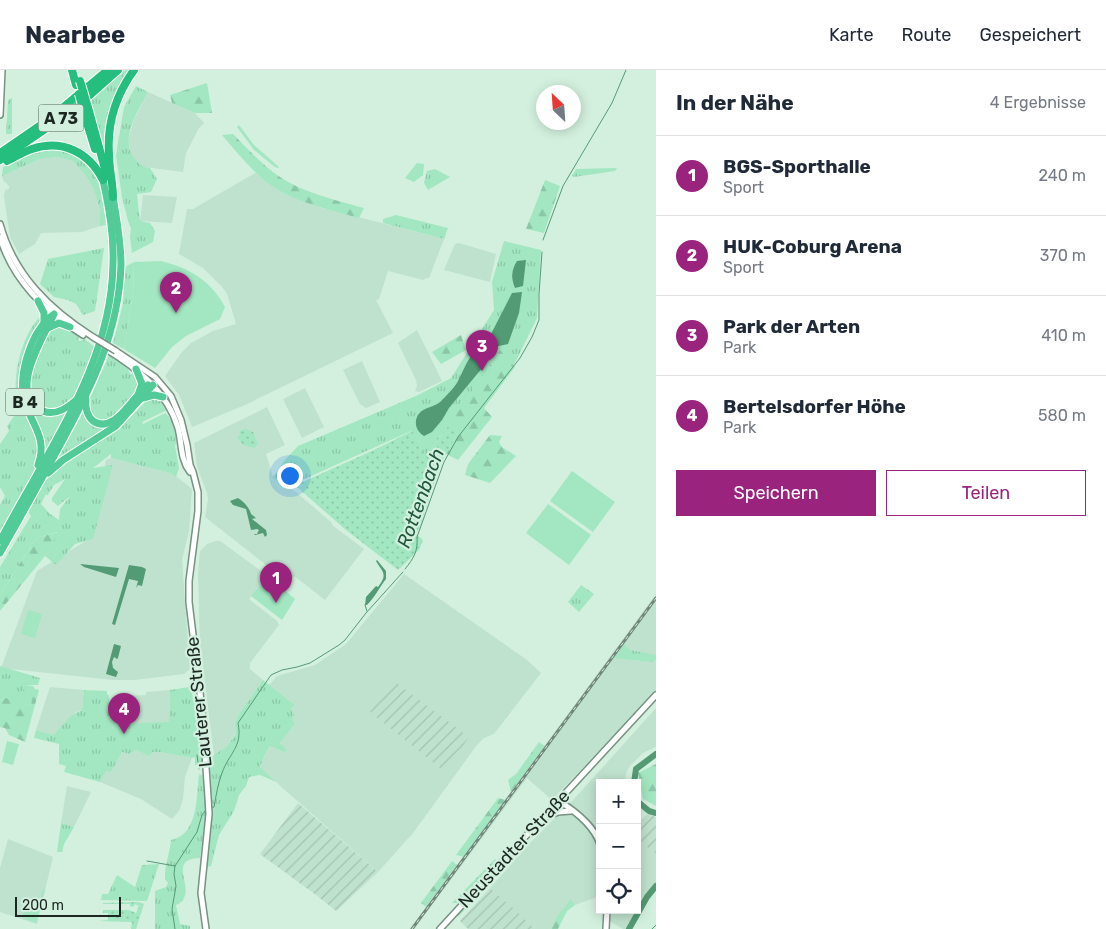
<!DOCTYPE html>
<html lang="de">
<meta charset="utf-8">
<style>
:root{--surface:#fff;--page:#f6f6f7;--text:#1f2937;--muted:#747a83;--line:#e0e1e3;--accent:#9a237e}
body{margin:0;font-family:Rubik,sans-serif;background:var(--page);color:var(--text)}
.controls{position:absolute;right:15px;bottom:15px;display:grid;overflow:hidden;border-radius:0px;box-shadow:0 2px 12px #0003}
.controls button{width:45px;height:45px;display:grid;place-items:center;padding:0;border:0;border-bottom:1px solid var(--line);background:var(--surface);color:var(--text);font:25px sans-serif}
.compass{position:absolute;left:536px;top:15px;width:45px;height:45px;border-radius:50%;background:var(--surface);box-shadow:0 2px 12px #0003;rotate:335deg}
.scale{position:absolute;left:15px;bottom:12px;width:106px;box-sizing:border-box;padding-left:5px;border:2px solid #1c2721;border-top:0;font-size:14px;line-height:18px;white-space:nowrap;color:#1c2721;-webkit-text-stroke:4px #d3f0de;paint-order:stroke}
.you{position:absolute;left:289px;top:405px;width:18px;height:18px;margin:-12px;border:4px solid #fff;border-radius:50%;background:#1a73e8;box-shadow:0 0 0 8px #1a73e833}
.badge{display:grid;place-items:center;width:32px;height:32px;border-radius:50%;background:var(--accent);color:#fff;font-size:16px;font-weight:700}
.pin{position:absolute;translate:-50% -41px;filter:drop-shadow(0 1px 2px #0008)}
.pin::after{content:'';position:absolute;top:26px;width:18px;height:15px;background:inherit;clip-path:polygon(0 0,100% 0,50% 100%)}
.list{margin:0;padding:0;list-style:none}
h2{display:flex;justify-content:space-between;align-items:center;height:65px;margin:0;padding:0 20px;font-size:21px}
h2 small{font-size:16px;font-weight:400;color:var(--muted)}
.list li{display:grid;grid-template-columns:32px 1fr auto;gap:15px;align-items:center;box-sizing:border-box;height:80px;padding:0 20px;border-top:1px solid var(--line)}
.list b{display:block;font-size:19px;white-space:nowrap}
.list p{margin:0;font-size:16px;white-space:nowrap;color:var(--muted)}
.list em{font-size:16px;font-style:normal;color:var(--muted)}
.actions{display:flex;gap:10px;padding:15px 20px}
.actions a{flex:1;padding:11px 0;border:1px solid var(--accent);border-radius:0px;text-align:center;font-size:18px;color:var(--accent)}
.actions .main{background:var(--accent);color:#fff}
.icon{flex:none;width:28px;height:28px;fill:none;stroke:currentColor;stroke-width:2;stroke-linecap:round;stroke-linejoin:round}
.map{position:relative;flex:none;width:656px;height:859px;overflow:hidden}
header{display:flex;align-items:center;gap:30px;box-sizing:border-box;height:70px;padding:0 25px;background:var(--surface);border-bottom:1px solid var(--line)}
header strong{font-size:24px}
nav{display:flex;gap:28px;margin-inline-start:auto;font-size:18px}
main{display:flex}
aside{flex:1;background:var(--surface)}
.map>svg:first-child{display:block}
</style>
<header>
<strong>Nearbee</strong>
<nav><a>Karte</a><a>Route</a><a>Gespeichert</a></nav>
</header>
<main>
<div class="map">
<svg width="656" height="859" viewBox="0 0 656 859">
<defs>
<pattern id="industrial-furrows" width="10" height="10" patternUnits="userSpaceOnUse" patternTransform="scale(1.25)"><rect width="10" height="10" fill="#bfe2ce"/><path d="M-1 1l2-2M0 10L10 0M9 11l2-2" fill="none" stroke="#a4c2b1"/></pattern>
<pattern id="grass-tufts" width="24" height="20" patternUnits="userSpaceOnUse" patternTransform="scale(1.25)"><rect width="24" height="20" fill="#a2e7c1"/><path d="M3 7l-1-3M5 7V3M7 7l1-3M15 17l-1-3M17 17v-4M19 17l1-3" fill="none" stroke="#8bc6a6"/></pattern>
<pattern id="forest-firs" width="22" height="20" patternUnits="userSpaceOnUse" patternTransform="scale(1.25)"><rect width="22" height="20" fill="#a2e7c1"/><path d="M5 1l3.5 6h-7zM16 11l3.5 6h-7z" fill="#8bc6a6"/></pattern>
<pattern id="garden-dots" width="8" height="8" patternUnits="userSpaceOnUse" patternTransform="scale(1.25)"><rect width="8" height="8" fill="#a2e7c1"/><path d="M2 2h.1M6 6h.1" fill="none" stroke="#8bc6a6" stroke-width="1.8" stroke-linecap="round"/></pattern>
</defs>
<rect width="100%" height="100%" fill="#d3f0de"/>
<!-- built -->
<g fill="#bfe2ce">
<path d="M148,22L195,43L204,53L199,58L186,83L183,102L143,97L131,85L128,70L134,50Z"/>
<path d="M58,87L73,91L86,106L94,120L100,140V156L82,162L41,163L35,174L19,184L10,167L4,126L5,120L9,119V116L3,110L2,106L40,89Z"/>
<path d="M255,103L284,123L319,137L444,169L429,208H426L423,210L388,201L379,229L376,230L393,263L245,335L192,357L179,325L165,306L182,282L191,273L213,261L236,254L227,224L222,217L203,198L179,184L187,139H193Z"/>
<path d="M143,125L177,127L172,153L140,151Z"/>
<path d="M459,173L496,184L490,212L444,200L455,174Z"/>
<path d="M417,260L442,311L419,322L415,321L417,316L416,310L398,273Z"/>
<path d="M362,291L380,332L366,338L360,334L343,300Z"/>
<path d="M305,318L324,357L302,368L283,329Z"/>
<path d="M267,337L285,375L266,384L273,407L281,416H289L332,453V455L364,479L325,530L294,506L289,513L205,447L208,429L207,423L197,397L194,373Z"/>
<path d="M111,388L172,403L192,419L189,461L182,490L190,599L184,604L135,610H113L1,598L37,501L89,469L106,390Z"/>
<path d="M215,471H220L268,506L249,529L277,551L279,555L250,593V599L263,610L239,644L235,653L236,663L226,677L214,685L200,574L198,505L200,481L207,474Z"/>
<path d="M404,504L527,590L541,603L494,664L484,668L477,675L413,763L378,802L260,698L265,684L270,676L286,681L280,674L292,650L291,639L295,635L269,615L277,606L315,595L346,574Z"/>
<path d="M656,524V621L552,730L527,708L414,859H410Z"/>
<path d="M50,617L84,620L82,640L76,642L53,665L36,660Z"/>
<path d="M170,620L169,653L119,654L111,645V641H115V629H121V626L146,625V622Z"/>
<path d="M656,638V677L643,683L630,696L626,703L625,713H600V826L575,835L571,830L551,859H535L490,818L530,773L574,729Z"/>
<path d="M137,680L160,682L192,688L185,707L183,729L179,741L172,749L141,729L100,712L106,700L111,702L122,682L129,684Z"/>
<path d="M67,716L91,722L74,757L61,753Z"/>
<path d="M8,769L53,787L37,854L0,842V798Z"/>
<path d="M637,769L656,784V817L629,859H623L609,851V840H637Z"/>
</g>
<!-- industrial -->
<g fill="url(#industrial-furrows)">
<path d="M394,611L469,667L445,702L370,642Z"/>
<path d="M298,733L378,802L336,841L316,825L260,784Z"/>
<path d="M647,744L656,747V784L637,769V754Z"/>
<path d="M490,818L513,838L535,859H468L460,851Z"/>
</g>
<!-- grass -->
<g fill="url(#grass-tufts)" fill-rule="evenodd">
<path d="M125,0H130L106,77L103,79L90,31Z"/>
<path d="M136,16L148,22C138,42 117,71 137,91C141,96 143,97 150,98L157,109L151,122L137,124L140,151L150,153L155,161L153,172L132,183L130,167L131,158L128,151L122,127L116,85L124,37Z"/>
<path d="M12,28V64H6L8,30Z"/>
<path d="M239,55L254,75L279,97L278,98L275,97L254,80L237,57Z"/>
<path d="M55,79C63,81 74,82 81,87C101,102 103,133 106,155L100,156V140L94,120L86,106L73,91L58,87L40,89L2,106L3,97L31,84Z"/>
<path d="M417,93L424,94L423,105L414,112L405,108Z"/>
<path d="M617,98L615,101L574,107L572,106L576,99Z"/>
<path d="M435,99L450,107L428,120L424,113L427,101Z"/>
<path d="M396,145L448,158L444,169L383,153V149Z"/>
<path d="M504,171L541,180L537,248L515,293L458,362L449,355L428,383H423L411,361L289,416L281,417L273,407L284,391L298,376L418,325L451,308L494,240L492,212Z"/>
<path d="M104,178L95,241L83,245L76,234L68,230L54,227L40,214L48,189Z"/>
<path d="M134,192L133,223L124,279L113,273L123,234L125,197Z"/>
<path d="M43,245L20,315L38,366L37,392L30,411L0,464V435L5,426L0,417V374L9,361L7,356L17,342C14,315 15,292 27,266C31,258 35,250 43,245Z"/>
<path d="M57,256C66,256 73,259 79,266L78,271H81L84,269L95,277C89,291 80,321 70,333C65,338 59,339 52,339C47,340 43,338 39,334C20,318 40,267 57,256Z"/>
<path d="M109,284L127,297L130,304H135L140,312C135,326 109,362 93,346C90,343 89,340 89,335C90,324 105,298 109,284Z"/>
<path d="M158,327L167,340L142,352L143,354L165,343C174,350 179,366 175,376L179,398L176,407L171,403L111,388V384L93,398L113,395L93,469L75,474L56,495L45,486L58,462L36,468L0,525V497L31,446L28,441L44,413L54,401L63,392L123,355L149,328ZM65,409L52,428V431L58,436L70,426L60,439L59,450L49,443L41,434L46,424L47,426L54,415Z"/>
<path d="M29,335L41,342L70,339L46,382L43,364Z"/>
<path d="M84,341L85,346L113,354L58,390L57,389Z"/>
<path d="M581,515L594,524L579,542L568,532Z"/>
<path d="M624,574L630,580L656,585V590L653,592L614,588Z"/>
<path d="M0,596L40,608L38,615H26L32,630L31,634L21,637L4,628L0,630Z"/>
<path d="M263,610L295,635L291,639L294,644L292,650L295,653L280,673L287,680L285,682L270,676L265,684L260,697L276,712L260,705L249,707L246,716L239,725L234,741L219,765L211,796L207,797L212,742L208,689L226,677L236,664L235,653L239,644Z"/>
<path d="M189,617L192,618L193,631H196C198,646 207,682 201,695H195V687L192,688L160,682H152L149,686L137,680L129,684L122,682L111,702L106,701L100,712L64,702L66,696L59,694V674L34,668L36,660L53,665L72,645L82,640L84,620L107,621V625H109V641H111V645L119,654L169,652L170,620Z"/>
<path d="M199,704L203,706C208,734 204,760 200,788C167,789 194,815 183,830C181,832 179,834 176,835L180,854L190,856V859H155V821L166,817L168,813L165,809C164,796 170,783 171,770C199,764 196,727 199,704Z"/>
<path d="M61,753L74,757L64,774L62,782H57Z"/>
<path d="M521,776H524L459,846L457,845Z"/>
<path d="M159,794L147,831L101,830L102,824H108L117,805L135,817L142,795Z"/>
</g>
<!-- forest -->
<g fill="url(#forest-firs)">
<path d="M207,13L212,43H195L172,33L170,25Z"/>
<path d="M233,64C248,79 262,95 280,107C302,122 338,131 364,138L359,148C324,138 283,130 256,103C244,91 233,78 222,65Z"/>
<path d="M545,110L560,116L544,163L526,159Z"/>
<path d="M461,265L466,280L441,294L432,282Z"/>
<path d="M500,280L515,297L484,338L492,347L458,390L446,384L458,362L449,355Z"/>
<path d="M490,365L502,366L499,372L502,377L516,386L490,413L465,405L468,394Z"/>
<path d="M59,462L45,486L0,541V525L36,468Z"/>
<path d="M25,615L33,616L35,619L39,620L25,672L9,665L5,658L0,657V630L4,628L18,630L21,637L31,634L32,630L27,631L23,624Z"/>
<path d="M539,672L545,676L511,722L508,710L516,704Z"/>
<path d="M656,694V736L643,729L638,703Z"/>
<path d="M498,728L506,730L464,787L456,785Z"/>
<path d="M495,789L498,791L458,833H452Z"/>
<path d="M452,791L457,795L426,837L421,833Z"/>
<path d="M571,829L575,835L567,841L558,859H551L558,845Z"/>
</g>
<!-- garden -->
<g fill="url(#garden-dots)">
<path d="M449,355L458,362L440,395L420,457L416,464L423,470L419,480L398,500L346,460L297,417L296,415L376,379L412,361L423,383H428Z"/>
<path d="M246,359L253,362L258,374L254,378L243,375L238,369L240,361Z"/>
<path d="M138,832L144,834L136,859H131L132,852L98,851L108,850V843H103V840H129L136,843L139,836L135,834L133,837L130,836V834H103V833Z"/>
</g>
<!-- pitch -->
<g fill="#a2e7c1">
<path d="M161,191C190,198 211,211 225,237L220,249L186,266L172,277L155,298L124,279L133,223L134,192Z"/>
<path d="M572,401L615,432L593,462L550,431Z"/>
<path d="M548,434L591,465L569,495L526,463Z"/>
<path d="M268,506L295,529L282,550L251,526Z"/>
<path d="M28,540L42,544L35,568L21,564Z"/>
<path d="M7,671L19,674L13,695L2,692Z"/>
<path d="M43,819L45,820L36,853L22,848L28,828L40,831Z"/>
</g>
<!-- water -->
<g fill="#539b75">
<path d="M526,190L523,216L515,218C511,208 511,201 517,191Z"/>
<path d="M522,222L519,243L508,274L499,276H490L491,264L512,223Z"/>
<path d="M477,284L482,286L485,291L483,297L449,338L442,350L432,362L424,366C417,362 414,354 417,347C422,336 436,338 442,330C448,324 456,316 459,309C463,301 467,291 472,285Z"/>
<path d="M238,428C244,432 249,437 251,444L256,448L252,449L266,460L267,465L265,467L263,463L255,465L254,464H257L259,460L257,459L251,460L246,439L233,435L230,431Z"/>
<path d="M377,490L386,501V509C379,518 375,527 367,535H365L366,527L376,516L378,517C388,504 383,503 376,491Z"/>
<path d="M80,494L119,498L116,507L84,497Z"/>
<path d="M129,495L142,497L146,499L142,516L138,515L136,518L138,511L129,509L115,555L112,554Z"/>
<path d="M114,574L121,576L118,588L117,589L114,587L112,592L113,598L118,602L116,607L106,604Z"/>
</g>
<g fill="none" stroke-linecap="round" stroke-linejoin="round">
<!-- stream -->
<g stroke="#539b75" stroke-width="1">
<path d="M543,170L563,116L612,33L626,0"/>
<path d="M405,499C414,488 418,481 417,467L444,392L458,367L520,288L532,267L539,250V224L542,182"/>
<path d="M365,535L367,541"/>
<path d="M197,685L199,699"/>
<path d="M212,738L214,737C216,726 218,713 222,703C229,683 243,677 238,653L271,605L282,600L297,597L310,593L339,575L345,570L366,543L403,502"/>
<path d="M147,791L175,796"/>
<path d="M175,859L172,839L176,816L174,804L175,796L197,762L202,745L205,741"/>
<path d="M652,859L656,855"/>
</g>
<!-- river -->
<g stroke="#539b75" stroke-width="6">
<path d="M634,713L636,699L656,684"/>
<path d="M637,731L649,741L656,743"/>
<path d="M629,859L647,827L656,816"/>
</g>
<!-- tertiary casing -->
<g stroke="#789283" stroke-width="8">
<g id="tertiary">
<path d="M0,45L2,0"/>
<path d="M0,154C14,205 49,239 93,267"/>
<path d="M0,167C13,211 45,241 83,265"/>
<path d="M106,279C137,298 167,321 178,358C182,373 180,389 190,402"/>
<path d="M116,281L155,307L171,326L181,350L187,375L190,395L193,402L198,422V441L189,511V532L202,639L208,727L209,744L201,823L206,859"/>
<path d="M559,731C575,741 594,756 600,774"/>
<path d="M546,747L558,742L571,741"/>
<path d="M440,859L656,625"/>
<path d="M606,859L607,840"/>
</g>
</g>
<!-- trunk casing -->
<g stroke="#fff" stroke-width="9">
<g id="trunk">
<path d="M38,231L44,243V252"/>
<path d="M53,246C43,268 6,325 43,341C55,346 66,339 75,331"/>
<path d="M48,258L59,253L70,257"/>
<path d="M136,299L142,314L139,322"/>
<path d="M143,328L154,325L163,327"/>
<path d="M86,330C85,337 87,346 93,351C111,363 127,337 137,326C140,322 144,319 148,315"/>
<path d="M38,395C48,368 32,356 25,332C17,306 31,260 54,244"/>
<path d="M48,403L63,390L116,356L153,315"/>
<path d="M0,471C11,450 23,429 35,408C73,340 112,273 113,193C114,165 109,138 103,110"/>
<path d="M0,483C20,448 40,412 59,377C91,319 119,262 121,195C121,172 117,150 113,127"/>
</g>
</g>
<!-- motorway casing -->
<g stroke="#fff" stroke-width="10">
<g id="motorway">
<path d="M72,0L76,15"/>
<path d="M89,41L107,106"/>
<path d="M84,43L95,79"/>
<path d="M0,83L48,50L108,0"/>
<path d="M0,90L73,40L118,0"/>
<path d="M7,91C15,87 23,82 32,79C62,69 89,82 103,110"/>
<path d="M113,127C113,113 109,99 109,84C107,54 116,25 134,0"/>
</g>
</g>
<!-- tertiary -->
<use href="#tertiary" stroke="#fff" stroke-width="5"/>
<!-- trunk -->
<use href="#trunk" stroke="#52cb98" stroke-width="7"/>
<!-- motorway -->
<use href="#motorway" stroke="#26be7e" stroke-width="8"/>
<!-- rail casing -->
<g stroke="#718579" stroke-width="3">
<path id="rail" d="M412,859L656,528"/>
</g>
<!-- rail -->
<use href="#rail" stroke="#d3f0de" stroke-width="1" stroke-dasharray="4" stroke-linecap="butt"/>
<!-- tertiary-bridge casing -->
<g stroke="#789283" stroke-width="8" stroke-linecap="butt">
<path id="tertiary-bridge" d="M93,267L116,281"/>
</g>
<!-- motorway-bridge casing -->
<g stroke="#fff" stroke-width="10" stroke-linecap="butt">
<g id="motorway-bridge">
<path d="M80,11L89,41"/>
<path d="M79,24L84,43"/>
</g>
</g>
<!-- tertiary-bridge -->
<use href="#tertiary-bridge" stroke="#fff" stroke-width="5"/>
<!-- motorway-bridge -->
<use href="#motorway-bridge" stroke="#26be7e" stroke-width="8"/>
</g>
<g text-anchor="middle" stroke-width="4.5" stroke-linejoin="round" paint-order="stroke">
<!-- shield labels -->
<g fill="#d3f0de" stroke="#53635a" stroke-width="1">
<rect x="38.5" y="34.5" width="45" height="27" rx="4"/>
<rect x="6" y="318.5" width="38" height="27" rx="4"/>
</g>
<g font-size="16" font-weight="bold" fill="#1c2721">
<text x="61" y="54">A 73</text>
<text x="25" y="338">B 4</text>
</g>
<!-- street labels -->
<g font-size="18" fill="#1c2721" stroke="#d3f0de">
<text transform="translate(199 632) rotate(-96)" y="6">Lauterer Straße</text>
<text transform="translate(514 779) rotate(-47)" y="6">Neustadter Straße</text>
</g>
<!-- water labels -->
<g font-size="19" font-style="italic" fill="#21583d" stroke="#d3f0de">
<text transform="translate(420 428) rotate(-70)" y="7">Rottenbach</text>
</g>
</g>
</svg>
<div class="controls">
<button>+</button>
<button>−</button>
<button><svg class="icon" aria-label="locate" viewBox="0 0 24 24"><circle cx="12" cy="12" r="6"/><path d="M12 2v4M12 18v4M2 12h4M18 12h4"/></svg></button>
</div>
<svg class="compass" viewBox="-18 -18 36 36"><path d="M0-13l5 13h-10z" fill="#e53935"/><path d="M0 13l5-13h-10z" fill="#747a83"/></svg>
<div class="scale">200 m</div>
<div class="you"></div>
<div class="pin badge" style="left:276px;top:533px">1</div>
<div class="pin badge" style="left:176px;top:243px">2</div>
<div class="pin badge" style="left:482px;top:301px">3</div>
<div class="pin badge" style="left:124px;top:664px">4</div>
</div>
<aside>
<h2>In der Nähe<small>4 Ergebnisse</small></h2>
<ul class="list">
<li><span class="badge">1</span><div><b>BGS-Sporthalle</b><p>Sport</p></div><em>240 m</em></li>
<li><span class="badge">2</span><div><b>HUK-Coburg Arena</b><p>Sport</p></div><em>370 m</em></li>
<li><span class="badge">3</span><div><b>Park der Arten</b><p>Park</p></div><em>410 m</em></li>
<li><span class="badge">4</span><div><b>Bertelsdorfer Höhe</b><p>Park</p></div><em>580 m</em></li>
</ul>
<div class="actions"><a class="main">Speichern</a><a>Teilen</a></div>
</aside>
</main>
